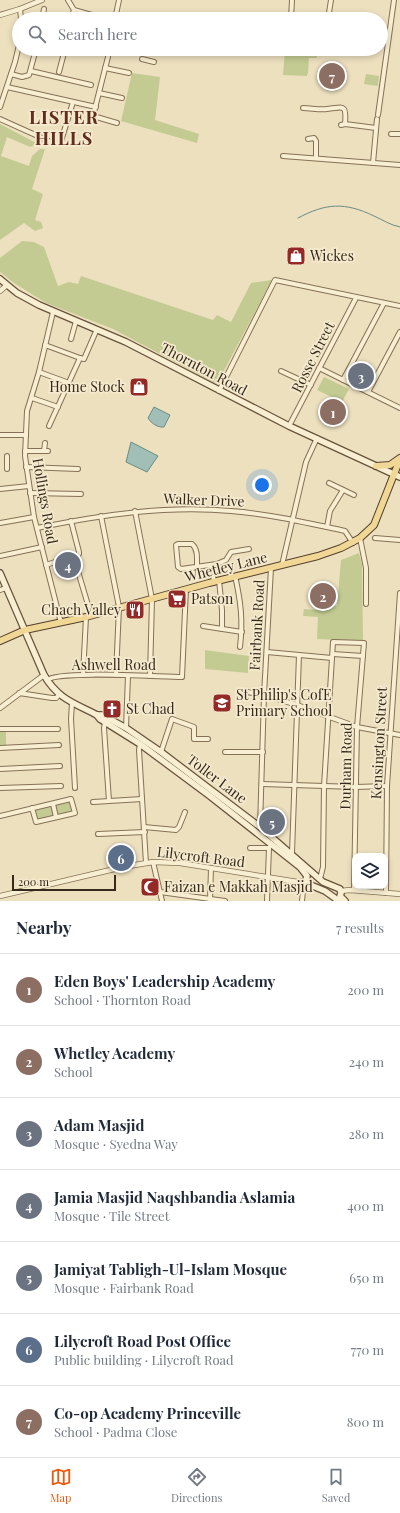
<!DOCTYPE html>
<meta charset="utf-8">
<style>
:root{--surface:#fff;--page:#f2f2f3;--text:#1f2937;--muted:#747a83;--line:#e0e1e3;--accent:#ea580c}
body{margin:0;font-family:"Playfair Display",serif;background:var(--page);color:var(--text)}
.controls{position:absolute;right:12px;bottom:12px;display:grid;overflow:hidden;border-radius:8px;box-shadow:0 2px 6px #0003}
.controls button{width:36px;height:36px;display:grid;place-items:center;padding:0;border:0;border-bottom:1px solid var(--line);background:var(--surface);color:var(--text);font:20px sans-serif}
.scale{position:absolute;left:12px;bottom:10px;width:104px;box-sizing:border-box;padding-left:4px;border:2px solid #35291c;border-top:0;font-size:11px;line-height:14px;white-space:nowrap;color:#35291c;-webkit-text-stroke:3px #f5eace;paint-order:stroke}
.you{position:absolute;left:262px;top:485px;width:14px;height:14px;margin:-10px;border:3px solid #fff;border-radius:50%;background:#1a73e8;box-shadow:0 0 0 6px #1a73e833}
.badge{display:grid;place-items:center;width:26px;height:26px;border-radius:50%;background:var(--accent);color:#fff;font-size:13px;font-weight:700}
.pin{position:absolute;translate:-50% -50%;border:2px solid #fff;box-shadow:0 1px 4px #0006}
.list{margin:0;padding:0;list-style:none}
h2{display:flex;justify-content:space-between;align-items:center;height:52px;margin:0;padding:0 16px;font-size:17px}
h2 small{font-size:13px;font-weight:400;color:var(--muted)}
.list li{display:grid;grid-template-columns:26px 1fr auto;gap:12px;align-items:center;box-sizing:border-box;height:72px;padding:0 16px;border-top:1px solid var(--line)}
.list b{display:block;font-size:15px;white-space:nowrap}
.list p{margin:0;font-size:13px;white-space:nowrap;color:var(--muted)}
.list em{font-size:13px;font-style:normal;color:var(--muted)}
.icon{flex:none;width:22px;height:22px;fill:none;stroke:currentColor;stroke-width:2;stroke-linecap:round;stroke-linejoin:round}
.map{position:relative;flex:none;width:400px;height:901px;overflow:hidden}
.search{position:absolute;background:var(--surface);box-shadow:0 2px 6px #0003;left:12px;right:12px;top:12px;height:44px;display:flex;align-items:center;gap:10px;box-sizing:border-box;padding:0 14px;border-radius:22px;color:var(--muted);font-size:15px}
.sheet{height:556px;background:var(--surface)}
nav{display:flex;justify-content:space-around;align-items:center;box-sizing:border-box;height:56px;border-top:1px solid var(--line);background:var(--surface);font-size:11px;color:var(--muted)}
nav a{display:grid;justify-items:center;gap:2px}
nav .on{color:var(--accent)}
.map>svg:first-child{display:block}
</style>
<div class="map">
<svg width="400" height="901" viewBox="0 0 400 901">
<rect width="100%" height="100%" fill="#ede0bf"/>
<!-- green -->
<g fill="#c3cb93">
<path d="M285,49H311L313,53L317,56V58H309L308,74H307V76L283,75Z"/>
<path d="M132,73L160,77L155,120L199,134L197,143L121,121Z"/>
<path d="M366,74L379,76L378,86L364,84Z"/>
<path d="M0,124L38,144L30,147L7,137L1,156L29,166L32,156L40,149H45L32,189L43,194L35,220L41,222L43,228L35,231L24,223L0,240Z"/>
<path d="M22,241L34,242L44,247L58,286L69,282L78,284L81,276L213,320L217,315L231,322L251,283L272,280L217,384L113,329L46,303L14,283L0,272V258Z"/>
<path d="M324,377L349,389L342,402L317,390Z"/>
<path d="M359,553L362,565L363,641L317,639L318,617L303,616L304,609L318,610V605L337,606L341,560Z"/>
<path d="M205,650L249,656L248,673L205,669Z"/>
<path d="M0,732H6V745L0,746Z"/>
<path d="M71,799L75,813L36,822L32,808Z"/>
</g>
<!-- water -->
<g fill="#a2bfb7" stroke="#698c84">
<path d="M154,407L170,415L164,427C158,428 151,423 148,418Z"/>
<path d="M131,442L158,456L147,472L126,462Z"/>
</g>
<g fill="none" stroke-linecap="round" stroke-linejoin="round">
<!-- stream -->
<path stroke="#698c84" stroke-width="1" d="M298,218C326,203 345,202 374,216C383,220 390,225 400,227"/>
<!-- minor casing -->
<g stroke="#857157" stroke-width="6">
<g id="minor">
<path d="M68,0L74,10L106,19"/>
<path d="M20,9L21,19"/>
<path d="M42,19L44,9"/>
<path d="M71,19L74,10"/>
<path d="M115,19L119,0"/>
<path d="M291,19L292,0"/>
<path d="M328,19L331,0"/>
<path d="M381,35L389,36"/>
<path d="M109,49L108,57L93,116L117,123"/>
<path d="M129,49L147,53"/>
<path d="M108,51L121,53L127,49"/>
<path d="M142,59L154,62"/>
<path d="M105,68L129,73"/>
<path d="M31,71L91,85"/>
<path d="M59,72L65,49"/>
<path d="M11,74L22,77L29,75L36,49"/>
<path d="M7,87L96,107"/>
<path d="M99,93L122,98"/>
<path d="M0,107L15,62L19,45"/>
<path d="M303,108C311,108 319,110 327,109C342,108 347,102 345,124"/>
<path d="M378,115L394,0"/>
<path d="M0,119L51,142"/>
<path d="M341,125L345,124L376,128"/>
<path d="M391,134H400"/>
<path d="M308,139L314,138L316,141V158"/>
<path d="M61,141L73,102"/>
<path d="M283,156L400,165"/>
<path d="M373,163L377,119"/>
<path d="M53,312L39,372L27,411L25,456L34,517L61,623"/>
<path d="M71,339L76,321"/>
<path d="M45,345L80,358"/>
<path d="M319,368L400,408"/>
<path d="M281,371L311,385"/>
<path d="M39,372L69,383"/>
<path d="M343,380L384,303"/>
<path d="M219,391L275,280L400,306"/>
<path d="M368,392L400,332"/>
<path d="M32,398L58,407"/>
<path d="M49,426L80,358L84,359L97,329"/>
<path d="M289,426L356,298"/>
<path d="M0,435H26"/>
<path d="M25,451H48"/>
<path d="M44,451L45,443"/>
<path d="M7,456V469"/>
<path d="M26,467L78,469"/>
<path d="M329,483L354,495"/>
<path d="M0,489L29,486"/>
<path d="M30,493L81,494"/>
<path d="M135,511L152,599L150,676"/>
<path d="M101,516L119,607L116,675"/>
<path d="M71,521L79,552V554L74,558"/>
<path d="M0,523L34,517"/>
<path d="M327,527L330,511L343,490"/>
<path d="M37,528C101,515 166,505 231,511C270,514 308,523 345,531L353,543"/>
<path d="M360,538L366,568V604"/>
<path d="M375,538L400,540"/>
<path d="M0,556L42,547"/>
<path d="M46,565L70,557L74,558L91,615"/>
<path d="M211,565L214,581"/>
<path d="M282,565L306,462L317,438"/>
<path d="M197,567C197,559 198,549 192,544H178L176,545L178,567L181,569L217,564L226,560L231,552L249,549"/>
<path d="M235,576C241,602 243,621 240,647"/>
<path d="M219,580L222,610V629"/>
<path d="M0,590L6,588"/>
<path d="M203,626L242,632"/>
<path d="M267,652L332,658"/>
<path d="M333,654L363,656"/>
<path d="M83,675L86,617"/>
<path d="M47,680C59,670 161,677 182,677L186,589"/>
<path d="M247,692L264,695L297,705L357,727L400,735"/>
<path d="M19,693L52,698H56L59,695"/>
<path d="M72,703L71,719L75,788"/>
<path d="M105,722L104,728L109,801"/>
<path d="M126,728L128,676"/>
<path d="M0,729H58"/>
<path d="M140,744L139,750L146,863"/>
<path d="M0,748L59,745"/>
<path d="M161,752L172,719L194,727V739H208"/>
<path d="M225,752H263"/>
<path d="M0,769L60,766"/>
<path d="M262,784L356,787L387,786"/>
<path d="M0,788L61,786"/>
<path d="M93,802L142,799"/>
<path d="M53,804L56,817"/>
<path d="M0,816L71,799L75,813L36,822L32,808"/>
<path d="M144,827L176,830L179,827L185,812"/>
<path d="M260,827L264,695L271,568"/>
<path d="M98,834L145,832"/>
<path d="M250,848H269"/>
<path d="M292,853L299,655"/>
<path d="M153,862L162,901"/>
<path d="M320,879L323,867L324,786L333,642L364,643L357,727L354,890"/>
<path d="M160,892L225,901"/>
<path d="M386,893L387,786L400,593"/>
<path d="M210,900L211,868"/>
<path d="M267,901L269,848L271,845"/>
<path d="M302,901L304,882"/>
</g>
</g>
<!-- tertiary casing -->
<g stroke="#857157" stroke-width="6">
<g id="tertiary">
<path d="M0,15L20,9L42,0"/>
<path d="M0,291L7,285"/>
<path d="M0,708L44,675"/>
<path d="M341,891L350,890L400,894"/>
<path d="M0,896L123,867L153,862L180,863L298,882L307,881"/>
</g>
</g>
<!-- secondary casing -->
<g stroke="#67523b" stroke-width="8">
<g id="secondary">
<path d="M0,279L17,293L39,305L126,342L289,426L400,477"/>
<path d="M0,573L44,675C58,699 74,703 97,715H102L126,728L161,752L260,827L323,882L340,889L341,893L340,896L345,901"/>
<path d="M97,715L100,719L140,744L210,796L300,867L307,876L306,880L308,884L325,891L339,901"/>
</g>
</g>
<!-- primary casing -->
<g stroke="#533f2c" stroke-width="8">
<g id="primary">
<path d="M376,466L390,465L400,458"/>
<path d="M0,641L25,630L86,617L209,583L318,556L341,548L360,538L374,525L400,459"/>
</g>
</g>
<!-- minor -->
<use href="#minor" stroke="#f8eed1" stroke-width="4"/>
<!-- tertiary -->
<use href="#tertiary" stroke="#f8eed1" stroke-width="4.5"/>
<!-- secondary -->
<use href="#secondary" stroke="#f8eed1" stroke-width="5.5"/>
<!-- primary -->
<use href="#primary" stroke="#f1d795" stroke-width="6"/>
</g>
<!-- icons -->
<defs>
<g id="shop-square" transform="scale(1)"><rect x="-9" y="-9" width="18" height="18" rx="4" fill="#942a28" stroke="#f5eace"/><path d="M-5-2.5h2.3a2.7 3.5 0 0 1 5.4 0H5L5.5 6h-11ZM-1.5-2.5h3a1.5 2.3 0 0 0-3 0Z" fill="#fff"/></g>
<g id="supermarket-square" transform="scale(1)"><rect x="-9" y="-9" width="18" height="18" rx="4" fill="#942a28" stroke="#f5eace"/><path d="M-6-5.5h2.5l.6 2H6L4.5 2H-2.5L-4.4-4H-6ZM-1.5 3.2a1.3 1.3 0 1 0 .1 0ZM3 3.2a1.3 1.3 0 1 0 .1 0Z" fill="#fff"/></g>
<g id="restaurant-square" transform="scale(1)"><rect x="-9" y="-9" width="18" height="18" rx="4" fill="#942a28" stroke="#f5eace"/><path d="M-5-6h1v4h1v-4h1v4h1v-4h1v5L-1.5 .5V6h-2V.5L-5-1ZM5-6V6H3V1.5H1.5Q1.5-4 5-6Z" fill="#fff"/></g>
<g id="school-square" transform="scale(1)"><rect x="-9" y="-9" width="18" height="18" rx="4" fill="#942a28" stroke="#f5eace"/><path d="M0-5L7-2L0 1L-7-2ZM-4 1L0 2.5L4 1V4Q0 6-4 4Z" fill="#fff"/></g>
<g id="church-square" transform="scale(1)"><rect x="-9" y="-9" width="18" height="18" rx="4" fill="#942a28" stroke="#f5eace"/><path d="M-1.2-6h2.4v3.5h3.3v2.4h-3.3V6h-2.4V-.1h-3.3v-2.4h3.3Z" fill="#fff"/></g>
<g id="mosque-square" transform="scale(1)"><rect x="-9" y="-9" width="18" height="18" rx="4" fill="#942a28" stroke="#f5eace"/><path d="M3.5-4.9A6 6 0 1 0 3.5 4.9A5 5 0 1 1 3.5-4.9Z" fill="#fff"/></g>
</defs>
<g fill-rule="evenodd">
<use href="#shop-square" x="296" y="256"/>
<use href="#shop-square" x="139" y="387"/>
<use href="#supermarket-square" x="177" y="599"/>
<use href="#restaurant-square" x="135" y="610"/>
<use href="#school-square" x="222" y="703"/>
<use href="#church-square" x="112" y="709"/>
<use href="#mosque-square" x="150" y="887"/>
</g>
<g text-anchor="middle" stroke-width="3.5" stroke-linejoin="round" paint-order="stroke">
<!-- poi labels -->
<g font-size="14" fill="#35291c" stroke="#f5eace" text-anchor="start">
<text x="310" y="261">Wickes</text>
<text x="125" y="392" text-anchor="end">Home Stock</text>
<text x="191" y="604">Patson</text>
<text x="121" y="615" text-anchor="end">Chach Valley</text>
<text x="236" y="700">St Philip's CofE<tspan x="236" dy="16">Primary School</tspan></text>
<text x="126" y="714">St Chad</text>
<text x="164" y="892">Faizan e Makkah Masjid</text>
</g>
<!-- street labels -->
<g font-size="14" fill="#35291c" stroke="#f5eace">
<text transform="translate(313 357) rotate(-63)" y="5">Rosse Street</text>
<text transform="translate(204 369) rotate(28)" y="5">Thornton Road</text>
<text transform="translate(204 500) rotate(2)" y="5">Walker Drive</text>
<text transform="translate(45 501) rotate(80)" y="5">Hollings Road</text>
<text transform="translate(226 567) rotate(-14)" y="5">Whetley Lane</text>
<text transform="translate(257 625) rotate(-87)" y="5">Fairbank Road</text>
<text x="114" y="670">Ashwell Road</text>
<text transform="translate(379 743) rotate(-87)" y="5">Kensington Street</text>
<text transform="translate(346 766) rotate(-89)" y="5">Durham Road</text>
<text transform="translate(217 779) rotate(37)" y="5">Toller Lane</text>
<text transform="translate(201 857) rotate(7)" y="5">Lilycroft Road</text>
</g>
<!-- district labels -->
<g font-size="18" font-weight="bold" letter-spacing="1" fill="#612c1c" stroke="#f5eace">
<text x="64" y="124">LISTER<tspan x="64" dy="21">HILLS</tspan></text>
</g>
</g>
</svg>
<div class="controls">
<button><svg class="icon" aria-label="layers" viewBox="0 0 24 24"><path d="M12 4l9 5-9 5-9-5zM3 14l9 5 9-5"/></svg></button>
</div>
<div class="scale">200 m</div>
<div class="you"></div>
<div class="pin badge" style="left:333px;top:412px;background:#8d6e63">1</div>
<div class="pin badge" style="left:323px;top:596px;background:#8d6e63">2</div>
<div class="pin badge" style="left:361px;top:376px;background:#6b7280">3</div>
<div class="pin badge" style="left:68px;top:565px;background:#6b7280">4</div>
<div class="pin badge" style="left:272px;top:822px;background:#6b7280">5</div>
<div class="pin badge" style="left:121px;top:858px;background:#5c6f8a">6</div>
<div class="pin badge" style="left:332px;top:76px;background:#8d6e63">7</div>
<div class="search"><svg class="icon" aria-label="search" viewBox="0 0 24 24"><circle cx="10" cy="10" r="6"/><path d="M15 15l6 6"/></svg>Search here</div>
</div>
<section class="sheet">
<h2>Nearby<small>7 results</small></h2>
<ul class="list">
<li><span class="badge" style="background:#8d6e63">1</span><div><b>Eden Boys' Leadership Academy</b><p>School · Thornton Road</p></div><em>200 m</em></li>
<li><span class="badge" style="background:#8d6e63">2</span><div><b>Whetley Academy</b><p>School</p></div><em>240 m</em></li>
<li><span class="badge" style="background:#6b7280">3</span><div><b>Adam Masjid</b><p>Mosque · Syedna Way</p></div><em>280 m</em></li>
<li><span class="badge" style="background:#6b7280">4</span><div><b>Jamia Masjid Naqshbandia Aslamia</b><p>Mosque · Tile Street</p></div><em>400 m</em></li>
<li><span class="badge" style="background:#6b7280">5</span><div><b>Jamiyat Tabligh-Ul-Islam Mosque</b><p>Mosque · Fairbank Road</p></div><em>650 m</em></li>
<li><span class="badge" style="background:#5c6f8a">6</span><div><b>Lilycroft Road Post Office</b><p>Public building · Lilycroft Road</p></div><em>770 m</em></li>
<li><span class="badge" style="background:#8d6e63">7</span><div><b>Co-op Academy Princeville</b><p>School · Padma Close</p></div><em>800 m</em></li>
</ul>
</section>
<nav>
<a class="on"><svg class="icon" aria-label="map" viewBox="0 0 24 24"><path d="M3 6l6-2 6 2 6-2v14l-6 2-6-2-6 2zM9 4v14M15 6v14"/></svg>Map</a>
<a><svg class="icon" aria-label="directions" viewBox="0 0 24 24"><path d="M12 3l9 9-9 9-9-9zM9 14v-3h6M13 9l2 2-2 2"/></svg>Directions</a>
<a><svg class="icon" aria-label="saved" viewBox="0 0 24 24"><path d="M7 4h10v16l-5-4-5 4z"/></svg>Saved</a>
</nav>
